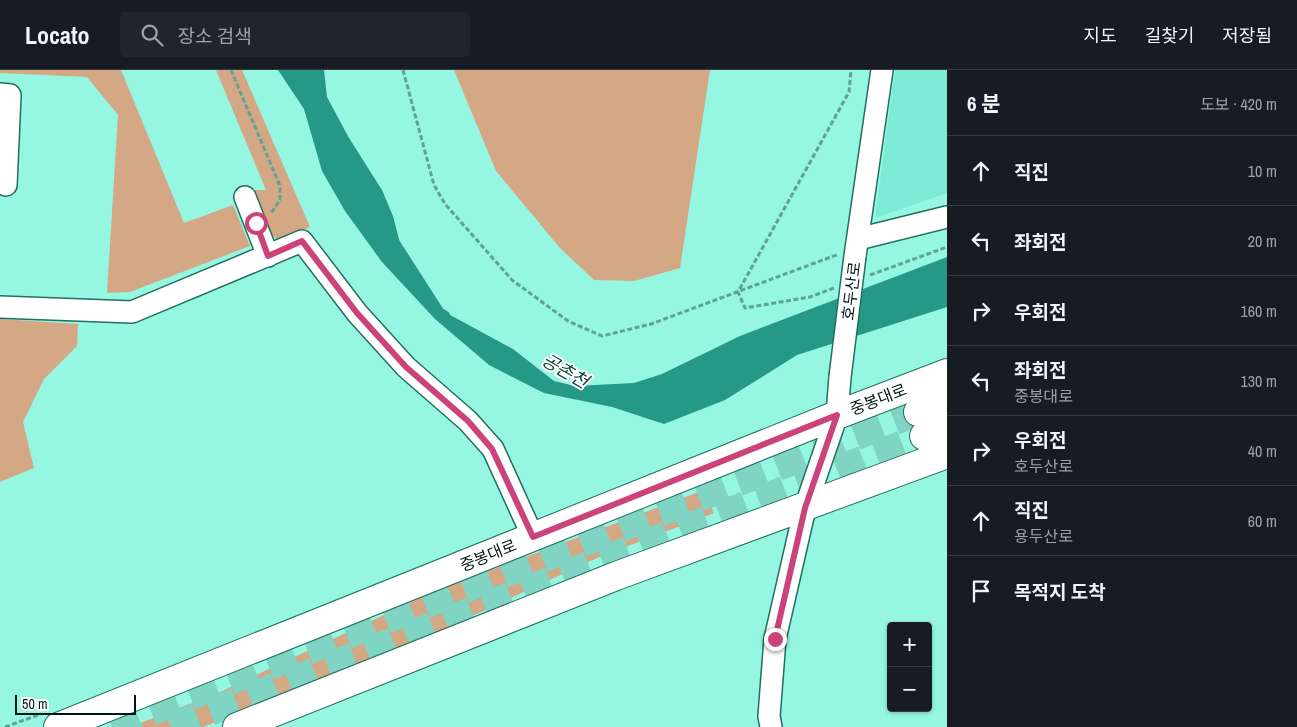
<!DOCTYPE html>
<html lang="ko">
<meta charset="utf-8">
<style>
:root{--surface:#171b24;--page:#20242c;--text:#f1f3f6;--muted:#9ea1a6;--line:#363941}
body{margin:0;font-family:"Archivo Narrow","Noto Sans KR",sans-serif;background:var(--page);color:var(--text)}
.controls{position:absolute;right:15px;bottom:15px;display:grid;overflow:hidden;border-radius:5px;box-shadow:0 1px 4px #0004}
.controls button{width:45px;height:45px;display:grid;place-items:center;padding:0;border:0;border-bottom:1px solid var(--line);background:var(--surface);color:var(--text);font:25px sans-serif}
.scale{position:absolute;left:15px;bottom:12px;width:121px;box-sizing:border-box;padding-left:5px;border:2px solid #001612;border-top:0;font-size:14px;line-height:18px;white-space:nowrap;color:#001612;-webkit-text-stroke:4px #fff;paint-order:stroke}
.stop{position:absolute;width:15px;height:15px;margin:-11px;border:4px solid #cc427a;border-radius:50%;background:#fff}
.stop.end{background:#cc427a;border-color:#fff;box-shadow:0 1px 5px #0008}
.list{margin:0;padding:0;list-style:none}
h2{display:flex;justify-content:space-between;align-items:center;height:65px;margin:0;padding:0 20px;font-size:21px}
h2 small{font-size:16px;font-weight:400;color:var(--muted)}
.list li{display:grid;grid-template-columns:32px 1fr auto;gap:15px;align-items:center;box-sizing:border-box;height:70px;padding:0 20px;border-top:1px solid var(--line)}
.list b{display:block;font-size:19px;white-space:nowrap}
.list p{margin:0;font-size:16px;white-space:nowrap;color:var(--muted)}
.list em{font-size:16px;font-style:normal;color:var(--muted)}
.icon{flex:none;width:28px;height:28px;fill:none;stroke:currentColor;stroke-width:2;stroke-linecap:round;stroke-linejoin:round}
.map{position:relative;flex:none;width:947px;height:657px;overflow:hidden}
header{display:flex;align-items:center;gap:30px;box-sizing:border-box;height:70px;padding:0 25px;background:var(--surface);border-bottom:1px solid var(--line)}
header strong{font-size:24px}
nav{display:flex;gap:28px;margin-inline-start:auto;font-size:18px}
.search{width:350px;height:45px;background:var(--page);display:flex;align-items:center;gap:12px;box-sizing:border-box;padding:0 18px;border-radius:5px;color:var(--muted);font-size:19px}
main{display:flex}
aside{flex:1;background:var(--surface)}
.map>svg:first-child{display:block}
</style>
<header>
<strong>Locato</strong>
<div class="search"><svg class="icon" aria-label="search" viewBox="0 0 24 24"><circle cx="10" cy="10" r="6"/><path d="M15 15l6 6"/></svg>장소 검색</div>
<nav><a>지도</a><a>길찾기</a><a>저장됨</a></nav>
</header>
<main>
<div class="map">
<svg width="947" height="657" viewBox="0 0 947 657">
<rect width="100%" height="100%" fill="#95f6e2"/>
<!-- built -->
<path fill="#7dead5" d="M895,0H947V123L875,148Z"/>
<!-- green -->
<g fill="#d4a785">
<path d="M0,0H121L184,153L233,135L250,176L130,222L107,223L118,45L87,7L0,3Z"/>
<path d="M216,0H242L310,157L279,171L270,163L255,120H266Z"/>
<path d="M454,0H710L680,198L634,211L594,210L560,178L496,101Z"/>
<path d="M0,249L78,254L77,276L44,309L23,352L34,398L0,412Z"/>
<path d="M704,420L714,443L597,488L399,580L203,657H130L218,623L433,522Z"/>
</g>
<!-- water -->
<path fill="#259886" d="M278,0H324L327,27L349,68L382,120L393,146L401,177L425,219L441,240L513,279L554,311L575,316L634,313L662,304L740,266L947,187V237L797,285L725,330L664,354L612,337L544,323L489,295L435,249L382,192L345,141L322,101L304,39Z"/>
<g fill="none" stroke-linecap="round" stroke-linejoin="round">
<!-- stream -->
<path stroke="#259886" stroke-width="5" d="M398,173L441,240L447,244"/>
<!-- major-tunnel -->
<g stroke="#7fd4c3" stroke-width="28" stroke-dasharray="28 14" stroke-linecap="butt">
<path d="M112,657L918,342"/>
<path d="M171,657L924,366"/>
</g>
<!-- minor casing -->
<g stroke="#226f62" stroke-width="24">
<g id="minor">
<path d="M0,24L10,25L6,115"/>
<path d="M245,127L268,186"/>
<path d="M858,169L947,147"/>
<path d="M855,186L882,0"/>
<path d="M0,237L132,242L302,171L357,243L406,297L468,351L493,379L533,467"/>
<path d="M771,657L769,646L775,569L805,438L837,345L840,307"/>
</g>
</g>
<!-- major casing -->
<g stroke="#226f62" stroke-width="30">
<g id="major">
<path d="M918,342L947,331"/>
<path d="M924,366L947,357"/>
<path d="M58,657L837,345L947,303"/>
<path d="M237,657L616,506L947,384"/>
</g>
</g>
<!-- path -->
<g stroke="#5ea395" stroke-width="3" stroke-dasharray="5 2.5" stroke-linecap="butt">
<path d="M231,0L280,116V130L271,143"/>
<path d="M403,0L434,115L445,134L512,210L568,251L602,266L651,254L839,184"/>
<path d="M870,205L947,177"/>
<path d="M834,218L810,227L745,238L738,222L849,22L851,0"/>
<path d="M5,657L41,644"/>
</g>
<!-- minor -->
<use href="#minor" stroke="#fff" stroke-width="21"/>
<!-- major -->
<use href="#major" stroke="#fff" stroke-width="28"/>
<!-- minor-bridge casing -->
<g stroke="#226f62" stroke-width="24" stroke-linecap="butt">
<path id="minor-bridge" d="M840,307L855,186"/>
</g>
<!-- minor-bridge -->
<use href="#minor-bridge" stroke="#fff" stroke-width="21"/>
</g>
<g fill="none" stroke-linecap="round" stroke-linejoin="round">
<!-- route -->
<path stroke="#cc427a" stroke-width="6" d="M256,153L268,186L302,171L357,243L406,297L468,351L492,379L533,467L837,345L805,438L775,569"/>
</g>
<g text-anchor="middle" stroke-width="4" stroke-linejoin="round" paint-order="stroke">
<!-- street labels -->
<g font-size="16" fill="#001612" stroke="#fff">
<text transform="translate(851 221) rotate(-83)" y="6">호두산로</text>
<text transform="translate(878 329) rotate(-21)" y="6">중봉대로</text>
<text transform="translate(488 485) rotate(-22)" y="6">중봉대로</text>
</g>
<!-- water labels -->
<g font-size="18" font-style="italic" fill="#114139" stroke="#fff">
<text transform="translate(565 301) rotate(30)" y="6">공촌천</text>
</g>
</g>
</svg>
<div class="controls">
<button>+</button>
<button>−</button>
</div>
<div class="scale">50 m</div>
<div class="stop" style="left:256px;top:153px"></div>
<div class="stop end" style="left:775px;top:569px"></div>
</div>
<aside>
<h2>6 분<small>도보 · 420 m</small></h2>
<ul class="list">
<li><svg class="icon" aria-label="ahead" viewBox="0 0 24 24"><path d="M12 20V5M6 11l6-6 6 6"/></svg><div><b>직진</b></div><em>10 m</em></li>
<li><svg class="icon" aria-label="left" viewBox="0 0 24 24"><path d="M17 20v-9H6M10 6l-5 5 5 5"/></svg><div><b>좌회전</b></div><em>20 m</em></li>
<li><svg class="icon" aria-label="right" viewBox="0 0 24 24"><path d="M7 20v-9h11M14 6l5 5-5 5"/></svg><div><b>우회전</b></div><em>160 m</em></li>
<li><svg class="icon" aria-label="left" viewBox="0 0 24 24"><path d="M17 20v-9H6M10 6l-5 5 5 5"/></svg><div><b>좌회전</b><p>중봉대로</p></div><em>130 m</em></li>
<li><svg class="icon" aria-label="right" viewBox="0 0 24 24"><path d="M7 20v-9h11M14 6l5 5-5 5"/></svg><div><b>우회전</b><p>호두산로</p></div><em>40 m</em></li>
<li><svg class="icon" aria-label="ahead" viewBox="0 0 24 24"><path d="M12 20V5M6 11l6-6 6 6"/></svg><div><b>직진</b><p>용두산로</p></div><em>60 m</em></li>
<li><svg class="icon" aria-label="arrive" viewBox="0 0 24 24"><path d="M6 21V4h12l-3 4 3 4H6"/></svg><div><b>목적지 도착</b></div></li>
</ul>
</aside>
</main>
